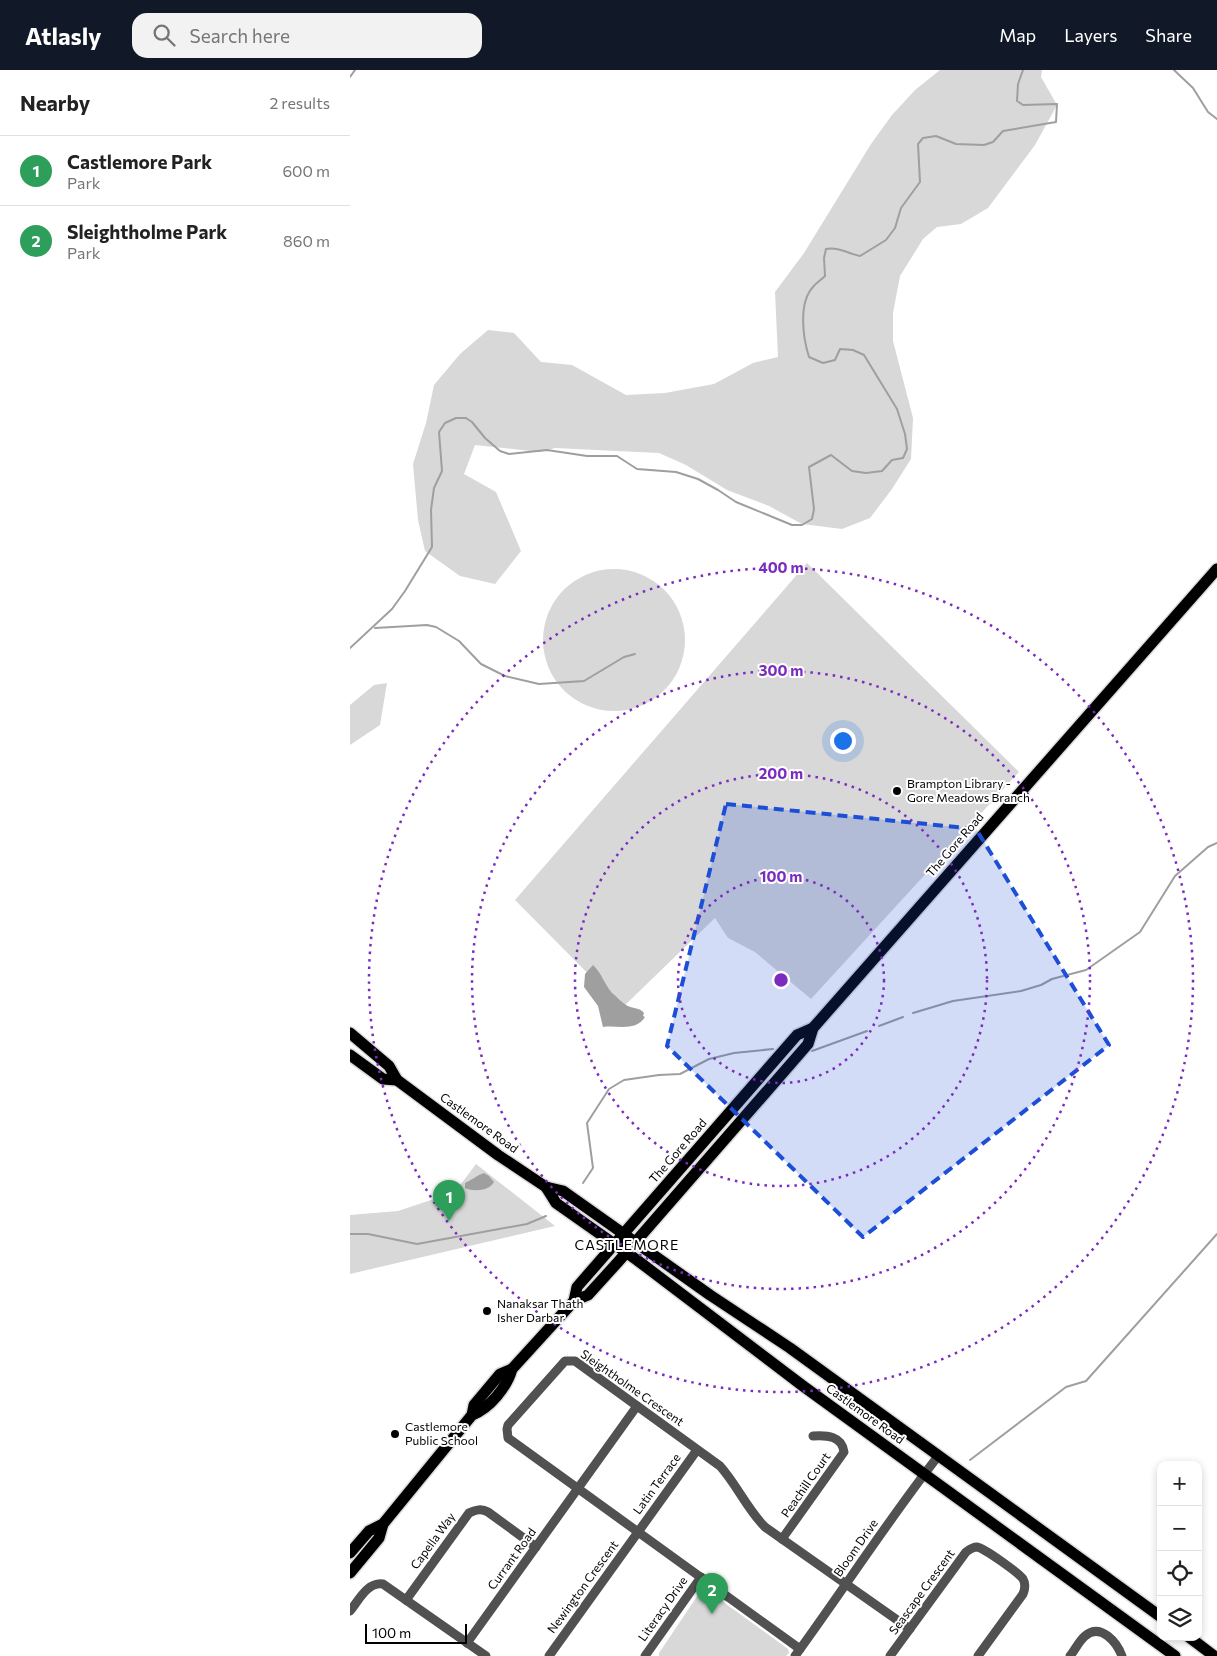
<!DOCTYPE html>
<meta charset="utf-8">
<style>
:root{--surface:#fff;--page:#f2f2f2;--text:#222;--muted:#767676;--line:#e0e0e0;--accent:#111827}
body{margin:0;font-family:Commissioner,sans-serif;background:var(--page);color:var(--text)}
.controls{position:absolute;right:15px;bottom:15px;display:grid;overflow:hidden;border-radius:10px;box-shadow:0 2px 8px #0003}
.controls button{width:45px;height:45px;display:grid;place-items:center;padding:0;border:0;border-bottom:1px solid var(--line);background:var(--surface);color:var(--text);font:25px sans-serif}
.scale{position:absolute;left:15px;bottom:12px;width:102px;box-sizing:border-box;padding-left:5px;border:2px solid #000;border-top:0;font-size:14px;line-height:18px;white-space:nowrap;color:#000;-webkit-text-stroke:4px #fff;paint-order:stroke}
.you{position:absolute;left:492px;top:670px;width:18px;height:18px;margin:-12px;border:4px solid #fff;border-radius:50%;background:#1a73e8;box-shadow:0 0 0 8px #1a73e833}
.badge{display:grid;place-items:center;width:32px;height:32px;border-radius:50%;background:var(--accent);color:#fff;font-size:16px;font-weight:700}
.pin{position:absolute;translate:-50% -41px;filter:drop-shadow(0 1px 2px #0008)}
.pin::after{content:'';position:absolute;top:26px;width:18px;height:15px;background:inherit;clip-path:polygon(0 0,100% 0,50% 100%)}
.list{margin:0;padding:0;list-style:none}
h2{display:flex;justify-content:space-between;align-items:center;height:65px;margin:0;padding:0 20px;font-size:21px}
h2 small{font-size:16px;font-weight:400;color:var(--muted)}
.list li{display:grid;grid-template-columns:32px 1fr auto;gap:15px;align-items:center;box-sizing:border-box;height:70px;padding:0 20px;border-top:1px solid var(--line)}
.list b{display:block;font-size:19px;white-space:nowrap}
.list p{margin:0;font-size:16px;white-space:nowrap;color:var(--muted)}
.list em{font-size:16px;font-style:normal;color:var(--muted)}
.icon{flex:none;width:28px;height:28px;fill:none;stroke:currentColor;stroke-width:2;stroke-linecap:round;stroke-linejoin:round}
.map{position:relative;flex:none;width:867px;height:1586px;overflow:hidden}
header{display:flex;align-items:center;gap:30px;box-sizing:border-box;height:70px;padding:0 25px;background:var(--accent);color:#fff}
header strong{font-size:24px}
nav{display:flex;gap:28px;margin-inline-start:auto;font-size:18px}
.search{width:350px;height:45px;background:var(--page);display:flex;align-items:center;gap:12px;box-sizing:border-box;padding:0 18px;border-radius:15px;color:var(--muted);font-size:19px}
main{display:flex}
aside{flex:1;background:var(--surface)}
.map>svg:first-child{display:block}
</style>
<header>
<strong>Atlasly</strong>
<div class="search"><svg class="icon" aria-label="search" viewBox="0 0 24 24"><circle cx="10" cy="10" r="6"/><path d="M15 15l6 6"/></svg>Search here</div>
<nav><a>Map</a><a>Layers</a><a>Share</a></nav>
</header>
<main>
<aside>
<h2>Nearby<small>2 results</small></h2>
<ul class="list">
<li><span class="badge" style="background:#2e9e5b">1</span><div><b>Castlemore Park</b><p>Park</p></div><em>600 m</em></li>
<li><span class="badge" style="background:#2e9e5b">2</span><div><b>Sleightholme Park</b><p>Park</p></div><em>860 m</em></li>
</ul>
</aside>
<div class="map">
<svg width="867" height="1586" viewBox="0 0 867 1586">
<rect width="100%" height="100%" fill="#fff"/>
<!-- green -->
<g fill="#d8d8d8">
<path d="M590,0H692L691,7L707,35L685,75L638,138L611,154L587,157L573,169L550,206L543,243V271L563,348L561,389L542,419L520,448L492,459L452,454L419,436L377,420L336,395L309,383L205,378L190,382L125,375L114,404L146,422L171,481L145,514L110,506L75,481L68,450L63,394L76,353L84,315L110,284L138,260L164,263L191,292L222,295L276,325L315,323L364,314L403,293L428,287L425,222L454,183L521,74L542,45L565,20Z"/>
<path d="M457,493L669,702L461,929L405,882L378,868L365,848L272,938L165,830Z"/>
<circle cx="264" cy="570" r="71"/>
<path d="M37,613L30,655L0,675V635L24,615Z"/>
<path d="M126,1094L205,1156L0,1204V1145L48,1141L87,1128L111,1114Z"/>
<path d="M354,1518L438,1579L439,1583L436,1586H309V1583L352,1519Z"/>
</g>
<!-- water -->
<g fill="#9f9f9f">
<path d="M243,895C251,902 255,915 262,923C267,927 272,933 278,936C284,939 289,937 294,943L293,946L295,947C285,962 268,955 253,957L248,936L234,917L235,904Z"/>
<path d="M134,1103L139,1106L144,1112C139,1121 124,1122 115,1118V1113C122,1110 127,1105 134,1103Z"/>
</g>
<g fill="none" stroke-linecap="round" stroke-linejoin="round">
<!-- stream -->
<g stroke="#9f9f9f" stroke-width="2">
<path d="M824,0L843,18L858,42L867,49"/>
<path d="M0,7L5,0"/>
<path d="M25,558L77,555L86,557L109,571L131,594L155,606L189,614L234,611L274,587L285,584"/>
<path d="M0,578L42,539L55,521L82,477L81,440L84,418L92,401L89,362L95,353L106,348H116L122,352L135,368L150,381L159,384L197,380L237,386H267L287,399L326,402L348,409L368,420L386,432L442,455H452L462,449L464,439L459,397L481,385L502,401L516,403L532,401L542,390L553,388L557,379L555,364L547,339L514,285L503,280L490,279L485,290L473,293L459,287C453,268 448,233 463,217C466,213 471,210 475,206L474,188L476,179C489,177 497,183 510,186L536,170L545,158L551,138L570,112L568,74L573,68L586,66L606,74L634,75L643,72L653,61L706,52L707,34L673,35L667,31L668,14L673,0"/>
<path d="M563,943L603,931L671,921L691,915L702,909L736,900L790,862L825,806L858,777L867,773"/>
<path d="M529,956L553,947"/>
<path d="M462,981L517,961"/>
<path d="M233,1113L243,1098L237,1053L259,1019L274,1010L309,1005L330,1004L359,989L384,983L423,979"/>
<path d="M0,1164H18L67,1174L177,1154L196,1146"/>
<path d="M620,1390L716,1317L736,1311L867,1164"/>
</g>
<!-- major casing -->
<g stroke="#dbdbdb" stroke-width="14">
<g id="major">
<path d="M0,963L39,996L47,1010L148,1085L196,1117L213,1121L360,1225L440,1278L811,1547"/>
<path d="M0,985L33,1009L47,1010"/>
<path d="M196,1117L206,1133L287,1190L453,1316L825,1586"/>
<path d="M224,1231L227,1217L447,965L463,958"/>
<path d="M122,1345L124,1335L150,1304L162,1299"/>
<path d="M0,1483L19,1461L33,1454L122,1345C140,1338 157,1317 162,1299L224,1231L238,1225L268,1192L458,974L463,958L867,499"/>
<path d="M0,1503L29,1468L33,1454"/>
<path d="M839,1567L864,1586"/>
</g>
</g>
<!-- minor -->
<g stroke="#515151" stroke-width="9">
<path d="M432,1469L494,1382C492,1366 477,1365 463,1366"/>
<path d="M56,1530L119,1443C126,1440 131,1438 138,1442L186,1477"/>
<path d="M0,1541C9,1530 17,1512 33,1514L136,1586"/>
<path d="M117,1573L287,1336"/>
<path d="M450,1579L158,1368L157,1359L158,1355L215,1291H225L370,1396C387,1415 397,1439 415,1457L560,1559"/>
<path d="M199,1586L347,1380"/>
<path d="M295,1586L351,1507"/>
<path d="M445,1586C494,1519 538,1450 589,1385"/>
<path d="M540,1586L616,1482C620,1479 623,1477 627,1477C634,1478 669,1503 673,1509C676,1514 675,1519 673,1524L628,1586"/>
<path d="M720,1586C725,1580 729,1571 735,1566C751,1552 767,1573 772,1586"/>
</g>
<!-- major -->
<use href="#major" stroke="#000" stroke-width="11"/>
</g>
<!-- marked area -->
<path fill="#1d4ed8" fill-opacity="0.2" stroke="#1d4ed8" stroke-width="4" stroke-dasharray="10 6" stroke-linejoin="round" d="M376,734L626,759L759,975L513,1167L317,976Z"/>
<!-- distance rings -->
<g fill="none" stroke="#7b2cbf" stroke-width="2.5" stroke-dasharray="2.5 5">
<circle cx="431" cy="910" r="103"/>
<circle cx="431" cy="910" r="206"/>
<circle cx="431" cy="910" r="309"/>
<circle cx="431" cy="910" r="412"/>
</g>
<!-- markers -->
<g fill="#000" stroke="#fff" stroke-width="2">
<circle cx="547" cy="721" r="5"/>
<circle cx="137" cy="1241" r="5"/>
<circle cx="45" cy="1364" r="5"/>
</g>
<g text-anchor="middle" stroke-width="4" stroke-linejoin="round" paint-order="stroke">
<!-- poi labels -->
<g font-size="12" fill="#000" stroke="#fff" text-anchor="start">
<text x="557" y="718">Brampton Library -<tspan x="557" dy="14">Gore Meadows Branch</tspan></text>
<text x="147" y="1238">Nanaksar Thath<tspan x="147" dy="14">Isher Darbar</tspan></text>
<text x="55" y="1361">Castlemore<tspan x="55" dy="14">Public School</tspan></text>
</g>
<!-- street labels -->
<g font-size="12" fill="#000" stroke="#fff">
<text transform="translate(605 775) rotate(-49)" y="4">The Gore Road</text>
<text transform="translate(129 1053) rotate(36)" y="4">Castlemore Road</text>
<text transform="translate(328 1081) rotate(-49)" y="4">The Gore Road</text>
<text transform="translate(282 1318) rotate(35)" y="4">Sleightholme Crescent</text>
<text transform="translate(515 1344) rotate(36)" y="4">Castlemore Road</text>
<text transform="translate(307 1414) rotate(-54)" y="4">Latin Terrace</text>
<text transform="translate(456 1415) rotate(-55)" y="4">Peachill Court</text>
<text transform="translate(83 1471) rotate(-54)" y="4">Capella Way</text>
<text transform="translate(506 1478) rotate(-55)" y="4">Bloom Drive</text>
<text transform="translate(162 1489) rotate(-54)" y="4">Currant Road</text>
<text transform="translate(233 1517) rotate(-54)" y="4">Newington Crescent</text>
<text transform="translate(572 1522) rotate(-54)" y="4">Seascape Crescent</text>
<text transform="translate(313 1539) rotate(-55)" y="4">Literacy Drive</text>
</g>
<!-- neighbourhood labels -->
<g font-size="14" letter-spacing="1" fill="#000" stroke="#fff">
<text x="277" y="1180">CASTLEMORE</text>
</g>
</g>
<circle cx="431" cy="910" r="8" fill="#7b2cbf" stroke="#fff" stroke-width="2.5"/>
<g font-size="15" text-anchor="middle" font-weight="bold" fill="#7b2cbf" stroke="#fff" stroke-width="4" stroke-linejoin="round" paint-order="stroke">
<text x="431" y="503">400 m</text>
<text x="431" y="606">300 m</text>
<text x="431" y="709">200 m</text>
<text x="431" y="812">100 m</text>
</g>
</svg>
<div class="controls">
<button>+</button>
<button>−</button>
<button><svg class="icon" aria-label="locate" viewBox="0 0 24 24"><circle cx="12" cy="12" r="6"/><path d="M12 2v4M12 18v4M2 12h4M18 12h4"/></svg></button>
<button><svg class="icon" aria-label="layers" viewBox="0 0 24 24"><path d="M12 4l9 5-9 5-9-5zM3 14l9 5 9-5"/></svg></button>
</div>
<div class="scale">100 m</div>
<div class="you"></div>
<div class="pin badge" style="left:99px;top:1151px;background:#2e9e5b">1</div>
<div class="pin badge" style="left:362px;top:1544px;background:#2e9e5b">2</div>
</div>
</main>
